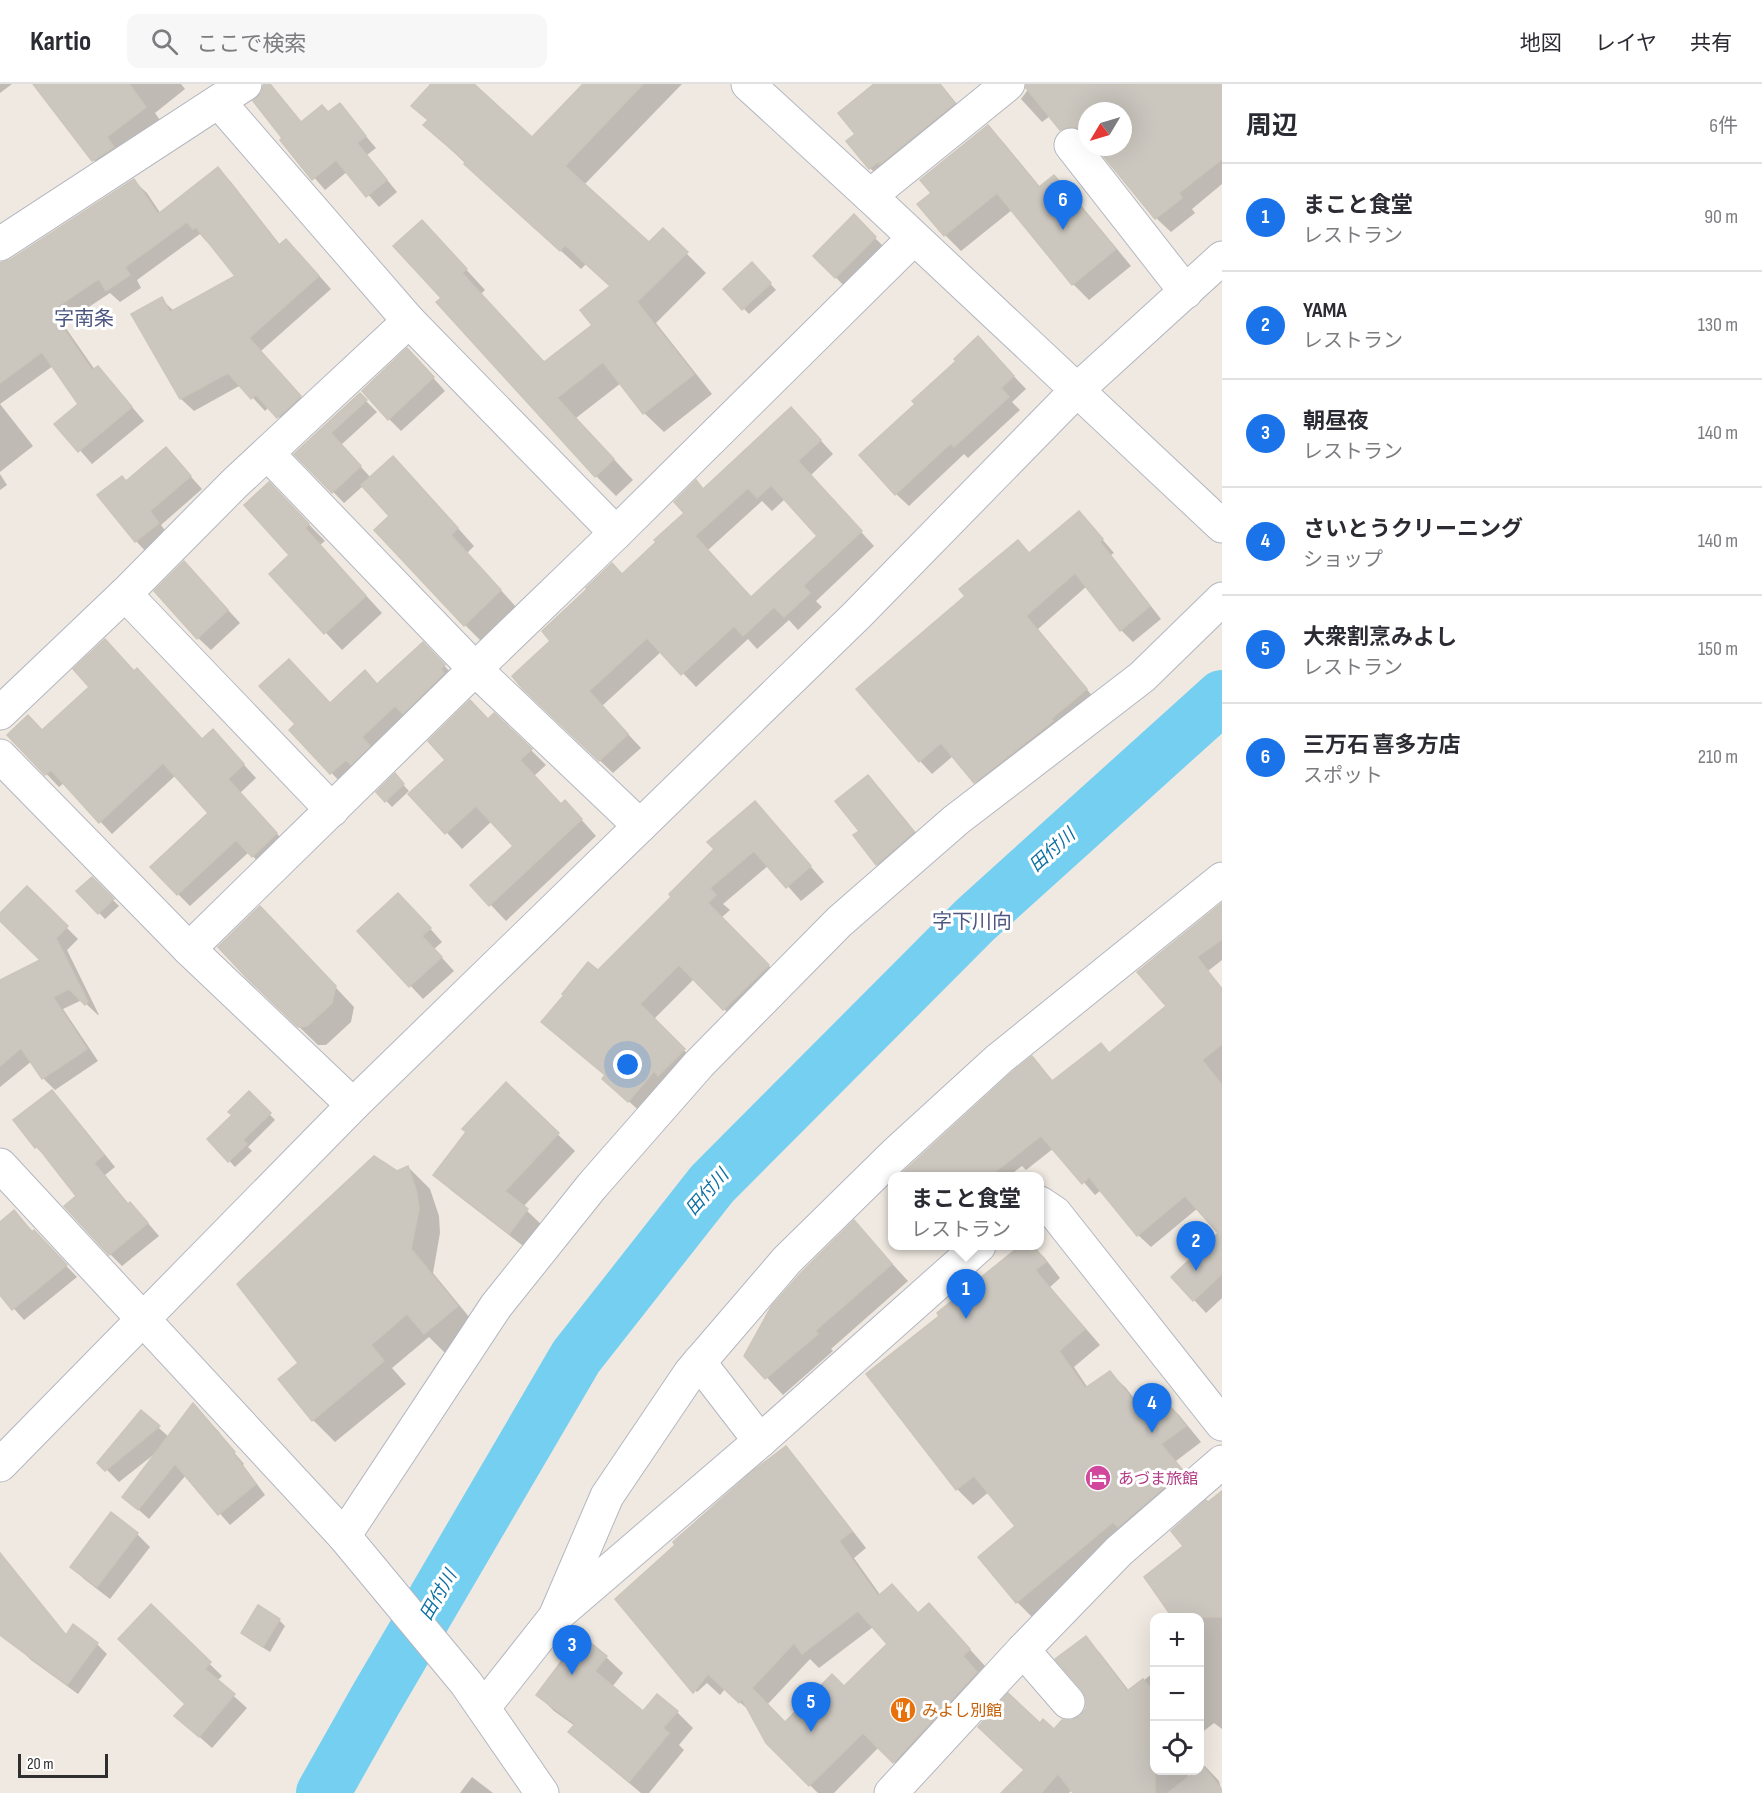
<!DOCTYPE html>
<html lang="ja">
<meta charset="utf-8">
<style>
:root{--surface:#fff;--page:#f7f7f7;--text:#2b2b33;--muted:#7c7c81;--line:#e1e1e2;--accent:#1a73e8}
body{margin:0;font-family:"Sofia Sans Condensed","Noto Sans JP",sans-serif;background:var(--page);color:var(--text)}
.controls{position:absolute;right:18px;bottom:18px;display:grid;overflow:hidden;border-radius:12px;box-shadow:0 6px 24px #0002}
.controls button{width:54px;height:54px;display:grid;place-items:center;padding:0;border:0;border-bottom:2px solid var(--line);background:var(--surface);color:var(--text);font:30px sans-serif}
.compass{position:absolute;left:1078px;top:18px;width:54px;height:54px;border-radius:50%;background:var(--surface);box-shadow:0 6px 24px #0002;rotate:232deg}
.scale{position:absolute;left:18px;bottom:15px;width:90px;box-sizing:border-box;padding-left:6px;border:3px solid #2e2e2e;border-top:0;font-size:16px;line-height:21px;white-space:nowrap;color:#2e2e2e;-webkit-text-stroke:4px #fff;paint-order:stroke}
.you{position:absolute;left:628px;top:981px;width:21px;height:21px;margin:-15px;border:4px solid #fff;border-radius:50%;background:#1a73e8;box-shadow:0 0 0 9px #1a73e833}
.badge{display:grid;place-items:center;width:39px;height:39px;border-radius:50%;background:var(--accent);color:#fff;font-size:20px;font-weight:700}
.pin{position:absolute;translate:-50% -50px;filter:drop-shadow(0 2px 3px #0008)}
.pin::after{content:'';position:absolute;top:32px;width:21px;height:18px;background:inherit;clip-path:polygon(0 0,100% 0,50% 100%)}
.popup{position:absolute;left:888px;top:1088px;width:156px;height:78px;box-sizing:border-box;display:grid;place-content:center;border-radius:12px;background:var(--surface);filter:drop-shadow(0 2px 4px #0005);font-size:20px;white-space:nowrap;color:var(--muted)}
.popup b{font-size:22px;color:var(--text)}
.popup::after{content:'';position:absolute;left:50%;top:100%;margin-left:-12px;border:12px solid transparent;border-top-color:var(--surface)}
.list{margin:0;padding:0;list-style:none}
h2{display:flex;justify-content:space-between;align-items:center;height:78px;margin:0;padding:0 24px;font-size:26px}
h2 small{font-size:20px;font-weight:400;color:var(--muted)}
.list li{display:grid;grid-template-columns:39px 1fr auto;gap:18px;align-items:center;box-sizing:border-box;height:108px;padding:0 24px;border-top:2px solid var(--line)}
.list b{display:block;font-size:22px;white-space:nowrap}
.list p{margin:0;font-size:20px;white-space:nowrap;color:var(--muted)}
.list em{font-size:20px;font-style:normal;color:var(--muted)}
.icon{flex:none;width:33px;height:33px;fill:none;stroke:currentColor;stroke-width:2;stroke-linecap:round;stroke-linejoin:round}
.map{position:relative;flex:none;width:1222px;height:1709px;overflow:hidden}
header{display:flex;align-items:center;gap:36px;box-sizing:border-box;height:84px;padding:0 30px;background:var(--surface);border-bottom:2px solid var(--line)}
header strong{font-size:28px}
nav{display:flex;gap:33px;margin-inline-start:auto;font-size:21px}
.search{width:420px;height:54px;background:var(--page);display:flex;align-items:center;gap:15px;box-sizing:border-box;padding:0 21px;border-radius:12px;color:var(--muted);font-size:22px}
main{display:flex}
aside{flex:1;background:var(--surface)}
.map>svg:first-child{display:block}
</style>
<header>
<strong>Kartio</strong>
<div class="search"><svg class="icon" aria-label="search" viewBox="0 0 24 24"><circle cx="10" cy="10" r="6"/><path d="M15 15l6 6"/></svg>ここで検索</div>
<nav><a>地図</a><a>レイヤ</a><a>共有</a></nav>
</header>
<main>
<div class="map">
<svg width="1222" height="1709" viewBox="0 0 1222 1709">
<rect width="100%" height="100%" fill="#efe9e1"/>
<!-- shadow -->
<g fill="#0003" fill-rule="evenodd">
<path d="M0,0H12L0,9Z"/>
<path d="M35,0H181L185,5L155,29L167,46L116,99L94,76Z"/>
<path d="M265,0H268L277,9L302,39L329,30L339,21L376,64L367,71L397,108L379,123L348,87L325,106L282,56L284,54L263,10Z"/>
<path d="M433,0H472L533,55L585,0H682L584,101L649,160L663,146L706,189L656,239L712,310L664,348L644,329L621,299L576,334L633,396L616,412L596,392L443,215L441,158L485,206L481,210L545,279L594,241L611,203L586,180L581,185L486,99L425,41L429,37L413,22Z"/>
<path d="M876,0H940L967,32L883,97L870,84L857,50Z"/>
<path d="M1028,0H1222V100L1192,125L1195,129L1171,148L1156,134L1099,63H1123V27H1087V57L1076,59L1050,32L1042,38L1021,15L1027,7Z"/>
<path d="M988,43L1003,58L1041,104L1054,93L1070,108L1131,182L1089,216L1073,200L1012,126L961,167L945,151L920,120L933,109Z"/>
<path d="M218,85L231,98L281,162L299,169L331,205L261,267L312,326L291,345L269,323L265,327L241,301L194,327L181,315L133,230L161,215L174,227L237,192L208,156L206,157L200,150L137,196L141,204L120,218L110,209L63,240L95,286L110,297L144,337L92,380L57,340L80,320L53,282L0,320L33,362L0,388V180L11,177L134,97L147,109L161,130Z"/>
<path d="M854,133L888,167L848,206L815,172Z"/>
<path d="M758,186L776,206L749,230L725,205Z"/>
<path d="M990,267L1026,305L1012,318L1020,326L968,374L964,370L909,422L896,410Z"/>
<path d="M420,279L445,307L401,347L389,335Z"/>
<path d="M360,311L377,328L341,361L371,394L410,391L474,462L467,469L517,524L481,557L465,541L391,432L363,402L344,419L296,370Z"/>
<path d="M805,339L833,370L810,392L874,462L816,517L822,523L798,546L789,536L757,565L748,555L696,603L662,567L602,622L641,664L613,689L538,618L622,491L686,429L704,406ZM785,415L819,452L751,514L708,466L762,417L772,427Z"/>
<path d="M166,365L202,405L161,441L170,453L148,470L136,457L126,399Z"/>
<path d="M0,390L7,401L0,406Z"/>
<path d="M285,416L325,457L320,461L382,529L342,566L271,490L291,471Z"/>
<path d="M1091,442L1114,469L1111,471L1161,535L1133,558L1121,546L1087,502L1038,545L1098,619L987,710L953,672L932,690L920,677L1030,470Z"/>
<path d="M197,492L240,539L211,566L198,554Z"/>
<path d="M423,560L457,595L344,702L291,646L330,620L378,602Z"/>
<path d="M134,588L202,657L225,660L256,694L240,709L289,763L265,785L249,768L190,822L178,810L211,729L176,691L112,750L64,699L59,703L9,651L43,648Z"/>
<path d="M488,636L531,666L546,681L534,692L561,721L580,734L596,752L506,837L472,801L515,762L492,737L462,765L411,710Z"/>
<path d="M395,692L409,707L392,723L378,708Z"/>
<path d="M868,693L881,706L926,761L890,792L877,780L861,747Z"/>
<path d="M769,734L824,798L801,817L769,781L723,820L730,826L721,834L783,896L739,940L694,895L654,935L698,981L644,1031L604,995L606,992L558,952L598,888Z"/>
<path d="M92,795L119,822L105,835L78,807Z"/>
<path d="M27,804L78,855L67,866L99,931H98L82,916L63,925L98,977L55,1006L43,994L32,977L0,1003V898L43,877L0,835V831Z"/>
<path d="M1222,820V876L1208,887L1222,904V1214L1206,1229L1194,1216L1220,1150L1198,1124L1151,1163L1138,1151L1101,1106L1095,1111L1054,1064L1026,1086L1022,1082L1009,1092H907L904,1089L1032,974L1054,998L1101,961L1110,970L1169,922L1139,888Z"/>
<path d="M411,823L442,858L434,865L454,887L423,915L359,847Z"/>
<path d="M279,843L354,923L351,938L326,961H318L267,912Z"/>
<path d="M506,1000L575,1067L523,1123L544,1143L527,1165L452,1107L435,1091Z"/>
<path d="M51,1008L64,1020L115,1083L105,1091L129,1121L142,1132L159,1152L122,1182L110,1170L78,1112L48,1075L36,1063L15,1036Z"/>
<path d="M249,1009L275,1036L248,1063L252,1067L235,1083L209,1055L234,1031Z"/>
<path d="M408,1083L430,1105L439,1132L440,1149L433,1189L479,1245L447,1271L429,1253L392,1284L406,1300L335,1358L313,1336L397,1089Z"/>
<path d="M14,1128L77,1193L24,1236L0,1209V1140Z"/>
<path d="M854,1138L908,1197L831,1265L833,1267L783,1311L746,1271Z"/>
<path d="M1032,1162L1044,1173L1060,1194L1050,1203L1100,1261L1074,1283L1088,1304L1110,1289L1126,1304L1145,1329L1163,1315L1179,1331L1201,1358L1176,1377L1198,1404L1033,1534L1017,1518L980,1473L1017,1442L989,1408L973,1421L957,1405L868,1290Z"/>
<path d="M193,1321L220,1349L219,1351L244,1380L243,1381L265,1411L230,1441L186,1391L149,1435L124,1413L157,1368L119,1398L99,1378L141,1328L169,1353Z"/>
<path d="M786,1364L801,1380L866,1464L854,1474L881,1512L919,1530L944,1537L985,1582L978,1589L992,1605L910,1694L879,1663L834,1709H818L767,1659L752,1629L725,1605L720,1611L707,1599L697,1608L681,1592ZM873,1543L889,1560L844,1604L785,1640L767,1621L810,1575L819,1584Z"/>
<path d="M1222,1408V1645L1214,1639L1200,1650V1534H1174L1146,1493L1185,1463L1208,1419Z"/>
<path d="M111,1430L137,1450L150,1463L110,1515L84,1495L72,1483Z"/>
<path d="M0,1471L67,1552L97,1560L107,1570L78,1610L31,1576L20,1565L0,1539Z"/>
<path d="M151,1523L222,1592L217,1597L247,1624L212,1664L176,1632L187,1620Z"/>
<path d="M279,1536L285,1542L270,1568L249,1555L243,1549Z"/>
<path d="M1086,1554L1100,1569L1130,1608L1154,1588V1686H1184L1190,1694L1205,1682L1219,1697L1222,1709H1075L1072,1706L1069,1709H1003L1026,1687L1040,1641L1054,1647L1081,1634L1087,1624Z"/>
<path d="M606,1573L623,1589L612,1603L643,1629L677,1628L693,1644L679,1661L684,1666L649,1709H641L587,1664L570,1647L575,1642L554,1627L538,1611Z"/>
<path d="M472,1693L493,1709H460Z"/>
</g>
<g fill="none" stroke-linecap="round" stroke-linejoin="round">
<!-- river -->
<path stroke="#75cff0" stroke-width="54" d="M323,1709L376,1615L576,1273L712,1100L975,836L1222,613"/>
</g>
<!-- building -->
<g fill="#cbc7bf" stroke="#cbc5ba" stroke-width="1.5" fill-rule="evenodd">
<path d="M33,0H129L146,23L107,53L114,63L92,77Z"/>
<path d="M264,0H270L301,38L322,21L328,28L340,19L366,52L357,59L387,96L366,113L336,76L312,96L280,56L282,54L253,17L261,9Z"/>
<path d="M431,0H474L532,53L583,0H643L565,82L649,158L663,144L688,168L637,218L694,290L643,330L603,278L557,314L614,375L595,393L436,218L441,214L393,162L422,136L467,185L462,189L544,278L592,241L580,226L610,202L565,161L560,167L464,80L466,78L423,41L428,36L411,22Z"/>
<path d="M874,0H940L955,19L880,80L878,78L869,85L846,57L855,50L838,29Z"/>
<path d="M1026,0H1222V75L1179,109L1182,114L1155,135L1096,63H1123V27H1087V51L1077,43H1068L1060,46L1026,4Z"/>
<path d="M988,41L1039,103L1054,91L1116,165L1072,201L997,109L944,152L917,120L931,109L920,96Z"/>
<path d="M218,83L279,161L286,155L319,192L249,254L301,312L277,334L256,311L251,315L228,289L180,315L131,230L162,213L170,228L235,192L196,143L193,145L187,138L125,183L130,191L106,207L99,195L51,227L92,286L98,282L132,323L78,368L54,340L78,320L42,268L0,299V179L10,176L134,95L158,130Z"/>
<path d="M854,130L876,153L835,194L813,172Z"/>
<path d="M752,178L771,199L742,226L723,205Z"/>
<path d="M978,252L1014,292L1001,304L1009,313L954,363L951,359L895,411L859,371L915,320L912,317L956,277L954,275Z"/>
<path d="M407,264L434,293L388,336L362,307Z"/>
<path d="M360,309L367,316L331,349L361,382L332,409L294,370Z"/>
<path d="M791,323L821,356L798,377L862,447L803,502L810,509L784,533L774,523L743,552L734,542L681,591L647,554L589,607L628,650L599,677L522,604L512,592L550,557L542,547L587,505L586,504L612,479L622,490L656,458L654,456L684,429L674,418L696,396L703,405ZM771,401L817,452L751,513L695,452L748,404L757,414Z"/>
<path d="M166,363L191,392L150,427L159,439L135,458L97,411L122,392L126,397Z"/>
<path d="M393,372L458,444L451,451L501,506L464,542L374,446L389,432L361,401Z"/>
<path d="M269,398L309,440L305,444L366,512L324,550L269,490L289,471L244,421Z"/>
<path d="M1079,427L1103,455L1100,458L1150,522L1120,547L1075,489L1026,532L1087,605L1051,635L1053,637L974,699L941,659L919,678L856,605L965,512L959,505L1018,456L1029,469Z"/>
<path d="M184,477L228,526L197,555L154,507Z"/>
<path d="M105,555L134,587L137,584L202,655L213,645L244,680L228,695L277,749L252,773L236,756L177,811L150,783L208,729L163,679L99,739L51,686L45,691L7,651L28,631L42,646L89,603L73,585Z"/>
<path d="M423,558L445,581L441,585L444,589L403,630L395,622L362,653L370,662L351,681L346,676L330,690L289,646L295,640L259,602L289,575L330,619L365,586L377,600Z"/>
<path d="M470,616L488,635L494,629L532,665L520,676L561,720L565,716L582,735L489,822L470,801L513,762L476,722L445,750L408,710L445,676L428,657Z"/>
<path d="M395,689L404,700L385,718L376,708Z"/>
<path d="M868,691L914,748L876,781L853,751L859,747L835,717Z"/>
<path d="M755,717L811,782L786,804L754,767L710,804L716,811L708,819L769,881L723,926L679,881L640,920L685,965L658,992L654,987L628,1018L602,995L605,991L541,938L564,911L562,910L588,878L598,886L671,813L669,810L714,765L707,758Z"/>
<path d="M92,793L114,815L98,830L76,807Z"/>
<path d="M27,802L68,842L56,854L88,918L85,921L69,905L53,913L87,965L42,995L21,964L0,982V896L40,876L0,837V829Z"/>
<path d="M398,809L431,844L422,852L442,873L409,903L357,847Z"/>
<path d="M1222,819V855L1197,873L1222,905V960L1202,976L1222,1001V1190L1193,1217L1171,1193L1218,1149L1185,1112L1137,1152L1089,1093L1082,1100L1041,1052L990,1092H899L1011,989L1032,972L1052,997L1101,959L1109,969L1166,922L1137,888Z"/>
<path d="M260,822L336,902L332,919L307,942L298,943L246,893L218,863Z"/>
<path d="M506,998L559,1049L505,1107L528,1125L509,1150L433,1091L466,1048L462,1045Z"/>
<path d="M52,1006L104,1071L94,1079L128,1120L130,1118L148,1139L109,1171L64,1122L76,1112L37,1062L35,1064L13,1036Z"/>
<path d="M249,1007L271,1029L243,1056L247,1060L228,1078L207,1055L232,1031L228,1028Z"/>
<path d="M374,1072L397,1087L408,1082L417,1109L419,1125L411,1165L458,1222L424,1250L407,1230L371,1261L384,1277L312,1337L278,1295L298,1279L237,1200Z"/>
<path d="M14,1126L32,1148L34,1146L67,1181L12,1226L0,1211V1138Z"/>
<path d="M854,1136L892,1180L815,1247L818,1250L765,1295L744,1272L771,1223L801,1189Z"/>
<path d="M1021,1161H1033L1046,1178L1035,1186L1085,1245L1059,1267L1085,1304L1110,1287L1143,1329L1163,1313L1186,1342L1161,1360L1183,1387L1118,1443L1113,1438L1016,1519L978,1473L1015,1442L974,1392L956,1406L866,1290L939,1232L937,1229Z"/>
<path d="M193,1319L235,1368L233,1369L256,1400L218,1431L175,1380L138,1426L122,1413Z"/>
<path d="M141,1326L160,1342L105,1387L97,1379Z"/>
<path d="M786,1362L852,1447L839,1457L878,1512L892,1500L918,1529L929,1519L970,1565L963,1572L977,1588L893,1679L863,1649L809,1702L766,1659L742,1615L739,1619L708,1590L693,1609L615,1515L675,1461L673,1458L753,1387ZM858,1527L887,1560L844,1602L832,1590L785,1638L752,1604L794,1559L802,1570Z"/>
<path d="M1222,1407V1533H1172L1144,1493L1183,1462L1171,1447L1206,1416L1208,1418Z"/>
<path d="M111,1428L138,1449L97,1503L70,1483Z"/>
<path d="M0,1469L66,1551L73,1540L98,1559L67,1601L0,1551Z"/>
<path d="M151,1520L211,1578L205,1585L235,1610L199,1653L174,1632L185,1620L118,1555Z"/>
<path d="M258,1521L280,1535L263,1563L241,1549Z"/>
<path d="M581,1551L607,1572L595,1587L643,1627L657,1610L678,1627L663,1644L669,1649L629,1698L568,1648L575,1640L536,1611Z"/>
<path d="M1086,1552L1127,1607L1143,1595L1155,1609V1709H1073L1058,1690L1041,1709H1001L1024,1686L978,1643L1008,1609L1040,1639L1043,1635L1054,1645L1062,1636H1071L1080,1632L1086,1624V1614L1082,1606L1055,1575Z"/>
<path d="M1203,1682L1222,1706V1709H1168L1197,1686H1200Z"/>
</g>
<g fill="none" stroke-linecap="round" stroke-linejoin="round">
<!-- minor casing -->
<g stroke="#b4b7c1" stroke-width="35">
<g id="minor">
<path d="M748,0L870,112L1222,442"/>
<path d="M1071,61L1186,208"/>
<path d="M870,112L1008,0"/>
<path d="M0,160L245,0"/>
<path d="M409,237L616,449"/>
<path d="M268,370L475,585L640,742"/>
<path d="M125,510L332,726"/>
<path d="M0,629L125,510L234,400L409,237L219,18"/>
<path d="M0,672L189,865L353,1021"/>
<path d="M189,865L475,585L616,449L914,154"/>
<path d="M0,1081L344,1452L466,1599L542,1709"/>
<path d="M1040,1119L1055,1129L1222,1340"/>
<path d="M699,1278L760,1357"/>
<path d="M0,1381L353,1021L857,531L1077,306L1222,174"/>
<path d="M344,1452L496,1222L592,1102L699,980L839,838L956,736L1142,593L1222,515"/>
<path d="M555,1533L607,1412L690,1289L787,1176L895,1070L999,975L1222,795"/>
<path d="M1023,1566L1068,1618"/>
<path d="M484,1623L555,1533L760,1357L979,1162"/>
<path d="M891,1709L1023,1566L1119,1467L1222,1378"/>
</g>
</g>
<!-- minor -->
<use href="#minor" stroke="#fff" stroke-width="33"/>
</g>
<!-- icons -->
<defs>
<g id="hotel-disc" transform="scale(1.35)"><circle r="9.5" fill="#d1479c" stroke="#fff"/><path d="M-6-4.5h1.5V1H6V5H4.5V3h-9V5H-6ZM-4 0a1.8 1.8 0 1 1 3.6 0ZM.5 0V-2.5h3Q6-2.5 6 0Z" fill="#fff"/></g>
<g id="restaurant-disc" transform="scale(1.35)"><circle r="9.5" fill="#e8710a" stroke="#fff"/><path d="M-5-6h1v4h1v-4h1v4h1v-4h1v5L-1.5 .5V6h-2V.5L-5-1ZM5-6V6H3V1.5H1.5Q1.5-4 5-6Z" fill="#fff"/></g>
</defs>
<g fill-rule="evenodd">
<use href="#hotel-disc" x="1098" y="1394"/>
<use href="#restaurant-disc" x="903" y="1626"/>
</g>
<g text-anchor="middle" stroke-width="6" stroke-linejoin="round" paint-order="stroke">
<!-- hotel labels -->
<g font-size="16" fill="#b23c85" stroke="#fff" text-anchor="start">
<text x="1118" y="1400">あづま旅館</text>
</g>
<!-- food labels -->
<g font-size="16" fill="#c56008" stroke="#fff" text-anchor="start">
<text x="922" y="1632">みよし別館</text>
</g>
<!-- water labels -->
<g font-size="18" font-style="italic" fill="#0d6fa3" stroke="#fff">
<text transform="translate(1052 766) rotate(-42)" y="6">田付川</text>
<text transform="translate(707 1108) rotate(-49)" y="6">田付川</text>
<text transform="translate(438 1511) rotate(-60)" y="6">田付川</text>
</g>
<!-- quarter labels -->
<g font-size="20" fill="#4d5680" stroke="#fff">
<text x="84" y="241">字南条</text>
<text x="972" y="844">字下川向</text>
</g>
</g>
</svg>
<div class="controls">
<button>+</button>
<button>−</button>
<button><svg class="icon" aria-label="locate" viewBox="0 0 24 24"><circle cx="12" cy="12" r="6"/><path d="M12 2v4M12 18v4M2 12h4M18 12h4"/></svg></button>
</div>
<svg class="compass" viewBox="-18 -18 36 36"><path d="M0-13l5 13h-10z" fill="#e53935"/><path d="M0 13l5-13h-10z" fill="#7c7c81"/></svg>
<div class="scale">20 m</div>
<div class="you"></div>
<div class="pin badge" style="left:966px;top:1235px">1</div>
<div class="popup"><b>まこと食堂</b>レストラン</div>
<div class="pin badge" style="left:1196px;top:1187px">2</div>
<div class="pin badge" style="left:572px;top:1591px">3</div>
<div class="pin badge" style="left:1152px;top:1349px">4</div>
<div class="pin badge" style="left:811px;top:1648px">5</div>
<div class="pin badge" style="left:1063px;top:146px">6</div>
</div>
<aside>
<h2>周辺<small>6件</small></h2>
<ul class="list">
<li><span class="badge">1</span><div><b>まこと食堂</b><p>レストラン</p></div><em>90 m</em></li>
<li><span class="badge">2</span><div><b>YAMA</b><p>レストラン</p></div><em>130 m</em></li>
<li><span class="badge">3</span><div><b>朝昼夜</b><p>レストラン</p></div><em>140 m</em></li>
<li><span class="badge">4</span><div><b>さいとうクリーニング</b><p>ショップ</p></div><em>140 m</em></li>
<li><span class="badge">5</span><div><b>大衆割烹みよし</b><p>レストラン</p></div><em>150 m</em></li>
<li><span class="badge">6</span><div><b>三万石 喜多方店</b><p>スポット</p></div><em>210 m</em></li>
</ul>
</aside>
</main>
